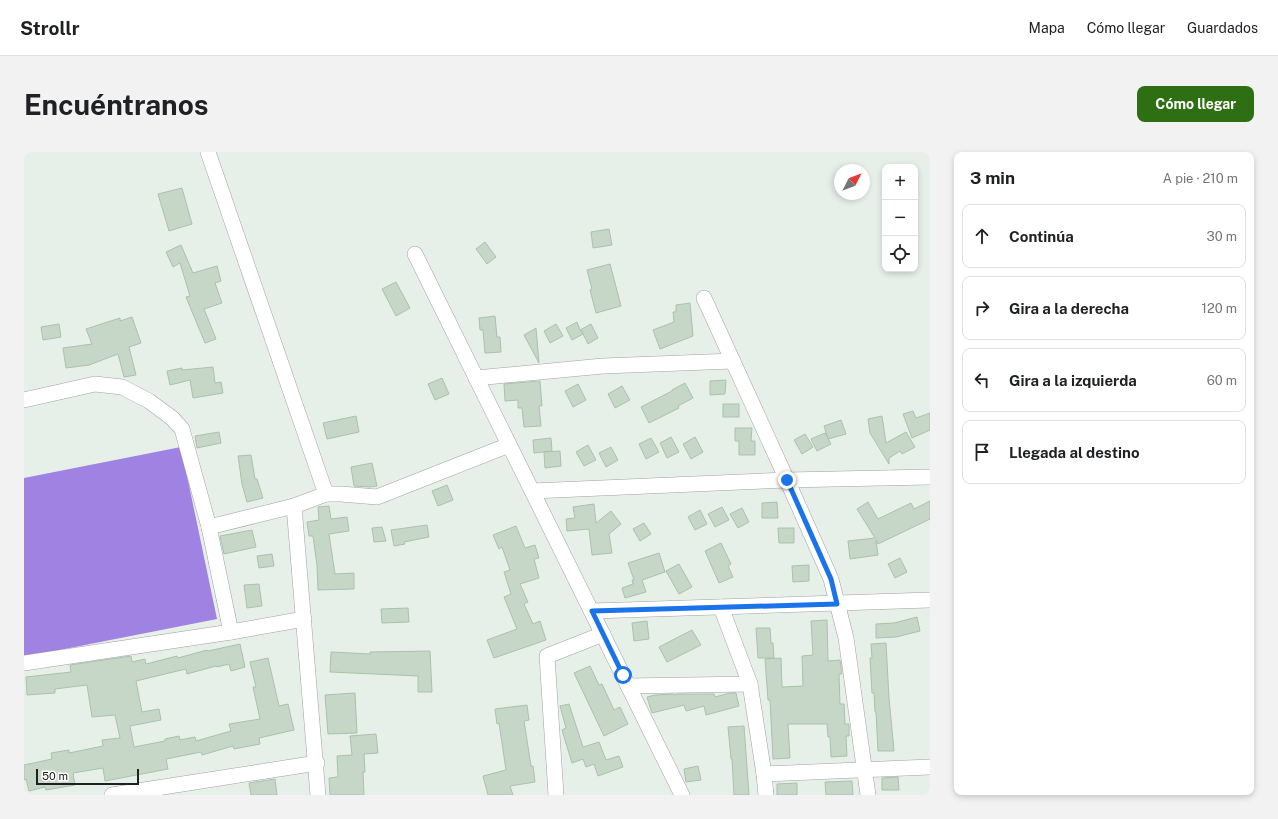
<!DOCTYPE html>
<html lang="es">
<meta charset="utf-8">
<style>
:root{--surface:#fff;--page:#f2f2f2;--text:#202124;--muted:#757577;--line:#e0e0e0;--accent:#2e6f14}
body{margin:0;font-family:"Public Sans",sans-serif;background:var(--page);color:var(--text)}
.controls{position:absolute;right:12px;top:12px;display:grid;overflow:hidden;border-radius:8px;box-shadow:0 2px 6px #0003}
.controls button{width:36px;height:36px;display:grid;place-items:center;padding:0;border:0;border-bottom:1px solid var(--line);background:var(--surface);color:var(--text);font:20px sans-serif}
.compass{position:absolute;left:810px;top:12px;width:36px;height:36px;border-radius:50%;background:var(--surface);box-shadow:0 2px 6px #0003;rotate:48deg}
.scale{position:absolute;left:12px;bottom:10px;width:103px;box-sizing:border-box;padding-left:4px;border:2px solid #202020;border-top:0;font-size:11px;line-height:14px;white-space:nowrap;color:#202020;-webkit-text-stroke:3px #fff;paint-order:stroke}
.stop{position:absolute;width:12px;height:12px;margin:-9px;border:3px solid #1a73e8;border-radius:50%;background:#fff}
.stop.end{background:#1a73e8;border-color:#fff;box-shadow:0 1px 4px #0008}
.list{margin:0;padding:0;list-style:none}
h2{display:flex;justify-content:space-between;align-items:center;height:52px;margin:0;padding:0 16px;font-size:17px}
h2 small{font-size:13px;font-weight:400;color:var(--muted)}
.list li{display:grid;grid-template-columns:26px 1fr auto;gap:12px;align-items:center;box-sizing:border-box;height:64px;margin:0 8px 8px;padding:0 8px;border:1px solid var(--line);border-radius:8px}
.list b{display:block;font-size:15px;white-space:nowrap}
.list em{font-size:13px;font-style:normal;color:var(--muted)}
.icon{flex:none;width:22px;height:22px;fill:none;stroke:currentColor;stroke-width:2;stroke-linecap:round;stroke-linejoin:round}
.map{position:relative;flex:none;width:906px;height:643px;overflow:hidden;border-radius:8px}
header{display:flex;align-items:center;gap:24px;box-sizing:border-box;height:56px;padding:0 20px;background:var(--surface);border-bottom:1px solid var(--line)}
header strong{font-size:19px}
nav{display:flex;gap:22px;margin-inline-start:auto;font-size:14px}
.intro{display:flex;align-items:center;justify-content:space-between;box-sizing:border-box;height:96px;padding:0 24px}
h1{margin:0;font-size:28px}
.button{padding:10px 18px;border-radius:8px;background:var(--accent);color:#fff;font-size:14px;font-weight:700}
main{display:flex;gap:24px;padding:0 24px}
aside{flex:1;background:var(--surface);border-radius:8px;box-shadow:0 2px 6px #0003}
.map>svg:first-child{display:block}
</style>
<header>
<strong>Strollr</strong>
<nav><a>Mapa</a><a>Cómo llegar</a><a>Guardados</a></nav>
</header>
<div class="intro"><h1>Encuéntranos</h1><a class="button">Cómo llegar</a></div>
<main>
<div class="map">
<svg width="906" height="643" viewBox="0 0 906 643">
<rect width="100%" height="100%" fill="#e6f0e9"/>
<!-- pitch -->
<path fill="#9f82e1" d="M157,295L193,467L0,505V326Z"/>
<!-- building -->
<g fill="#c6d7c8" stroke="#a8c2ab">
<path d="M158,36L168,72L145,79L134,42Z"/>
<path d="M585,77L588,93L569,96L567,80Z"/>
<path d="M461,90L472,105L463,112L452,97Z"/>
<path d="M157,93L169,121L193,114L197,129L191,131L198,151L180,157L192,187L181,191L162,145L166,144L156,111L149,115L142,100Z"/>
<path d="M586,112L597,154L572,161L566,138L568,137L563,118Z"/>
<path d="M372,130L386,156L372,164L358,137Z"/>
<path d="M666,151L669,184L636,197L629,178L650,170L649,160H652V153Z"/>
<path d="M471,164L473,185H476L477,200L461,201L459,178H456L455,166Z"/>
<path d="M108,165L117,191L105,195L112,223L100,225L94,202L65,213L42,216L39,196L68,192L62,177L96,166V169Z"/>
<path d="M553,170L556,178L567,172L574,186L564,192L557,178L559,182L548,188L542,176Z"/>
<path d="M35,172L37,185L19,188L17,175Z"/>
<path d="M532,172L539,184L526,191L520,179Z"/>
<path d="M512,176L515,211L500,183Z"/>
<path d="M189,215L191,231L197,230L199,241L169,246L166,228L146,233L143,219L158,216V218Z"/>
<path d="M418,226L425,242L411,248L404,232Z"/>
<path d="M702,228L701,242L686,243V229Z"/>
<path d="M516,229L518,254H515L517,274L500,275L498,256H494V248L481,249L480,232Z"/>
<path d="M661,231L669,246L654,254L655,256L625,271L617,255L648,239V238Z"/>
<path d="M554,232L562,248L549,255L541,239Z"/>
<path d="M598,234L606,248L591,256L584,242Z"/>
<rect x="699" y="252" width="16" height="13"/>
<path d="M889,259L892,266L906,261V278L888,286L879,262Z"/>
<path d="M332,264L335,280L303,287L299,271Z"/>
<path d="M858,264L862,291L882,280L891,295L878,302L876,299L865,306V312L846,281L844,267Z"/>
<path d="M817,268L822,282L804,287L800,274Z"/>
<path d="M711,276H728L727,289H731V303H715V289H711Z"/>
<path d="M195,280L197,291L173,296L171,284Z"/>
<path d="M801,281L807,292L793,299L787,287Z"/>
<path d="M781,282L789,295L778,302L770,288Z"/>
<path d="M647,285L655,300L643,306L636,291Z"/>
<path d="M671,285L679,300L667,307L659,292Z"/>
<path d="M527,286L528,299L510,301L509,288Z"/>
<path d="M627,286L635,300L622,307L615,292Z"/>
<path d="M564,293L572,308L560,314L552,300Z"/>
<path d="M587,295L594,308L582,315L575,301Z"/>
<path d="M536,299L537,314L521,316L520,300Z"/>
<path d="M227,303L231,327H233L239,346L223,350L218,332L214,304Z"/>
<path d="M348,311L353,334L346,335L330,334L327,315Z"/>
<path d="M423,333L429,348L414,354L408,339Z"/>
<path d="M906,349V367L854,392L852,388L854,403L826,407L824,389L851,386L833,357L844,350L854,367L887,351L890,357Z"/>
<path d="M753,350L754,366H738V351Z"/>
<path d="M570,352L572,371L587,359L597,372L585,382L588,401L568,403L565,377L543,379L542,367L551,366L549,355Z"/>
<path d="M305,354L307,367L323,365L325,379L305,382L311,422L330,421V437L294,438L293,413L289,384H285L283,370L295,368L294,355Z"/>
<path d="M698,355L705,368L691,375L684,362Z"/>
<path d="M718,356L725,370L714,376L706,362Z"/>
<path d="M676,358L683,372L671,378L664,365Z"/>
<path d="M620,371L627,382L616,389L609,377Z"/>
<path d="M403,373L405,385L380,390L381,392L370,394L367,378Z"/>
<path d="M492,374L501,396L511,393L515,406L510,407L515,426L496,432L504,450L500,452L509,472L516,469L522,488L470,506L463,488L493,477L480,445L487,442L480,420L486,418L478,395L475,397L469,383Z"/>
<path d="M358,375L362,389L350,390L348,376Z"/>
<path d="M754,376H770V391H755Z"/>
<path d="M228,378L232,395L200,402L196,384Z"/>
<path d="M697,391L707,412L704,414L709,425L695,431L681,399Z"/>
<path d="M635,401L641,420L618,428L622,440L601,446L598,436L609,432L608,428H610L604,411Z"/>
<path d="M248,402L250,414L235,416L233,404Z"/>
<path d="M876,406L883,420L871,426L864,412Z"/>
<path d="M655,412L668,435L655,442L642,419Z"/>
<path d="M785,413V429L769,430L768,414Z"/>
<path d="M235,432L238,454L223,456L220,433Z"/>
<path d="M384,456L385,470L358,471L357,457Z"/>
<path d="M893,465L896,479L872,485L852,486V472L870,471Z"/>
<path d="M803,468L804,509L816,508L818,522H815L816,552H820L821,572H825V584H822L823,604L807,605L806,585H804L803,572H764L766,606L749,607L746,548H744L741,507L757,506L758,535L779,534L778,504L789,503L787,469Z"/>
<path d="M623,469L625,487L610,489L608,471Z"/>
<path d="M732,476H746L747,491H749L750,506H734Z"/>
<path d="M668,478L677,493L643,510L635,495Z"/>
<path d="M862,491L865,546L870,599H854L852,560H851L850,541H848L846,506H848L847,492Z"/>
<path d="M216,492L221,515L207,519L205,512L193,515L192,514L163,522L162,517L112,529L118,560L135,557L137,568L106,574L110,595L141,589V587L155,584L156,588L171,585L172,589L207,579L205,572L236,567L229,535H232L226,510L244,506L255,554L264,552L270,578L235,586L236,592L210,597L209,594L178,603L177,600L142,607L144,617L81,629L79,616L49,621L51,633L22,638L21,635L5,639L2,627L0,628V613L28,607L27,601L45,598V601L79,594L78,588L96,586L91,563L68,565L63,533L31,537V541L3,543L2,525L47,520L46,513L107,504L108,510L121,507L122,512L153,504L154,506L183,498L184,499Z"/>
<path d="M406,499L408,540H394V524L306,520L307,500L346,502V500Z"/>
<path d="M566,514L575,533L578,532L590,558L596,555L604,572L580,584L550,521Z"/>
<path d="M331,541L333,581L304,582L301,543Z"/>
<path d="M706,541H712L715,554L682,563L680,554L662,559L660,553L628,561L623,545L631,543L649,542L650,543L654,542H690L691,545Z"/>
<path d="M545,552L559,595L575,590L582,608L595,604L599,615L574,624L570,612L562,615L559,607L548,611L538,578L542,576L536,554Z"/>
<path d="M503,553L505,568L500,569L507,614H509L511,630L486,634L489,643H464L459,624L482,618L475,571L473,572L471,557Z"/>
<path d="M720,574L725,643H710L708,607H707L704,575Z"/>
<path d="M352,582L354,601L340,602L341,620H339L340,643H306L305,626L314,625L313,604L328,603L326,584Z"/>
<path d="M674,614L677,628L662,630L660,617Z"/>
<path d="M874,625L875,638H858V626Z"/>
<path d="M251,627L253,643H227L225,631Z"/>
<path d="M828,629L829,643H802L801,630Z"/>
<path d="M773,631V643H753V632Z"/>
</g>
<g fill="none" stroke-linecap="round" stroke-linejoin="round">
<!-- minor casing -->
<g stroke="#a1a1a1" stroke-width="16">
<g id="minor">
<path d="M184,0L302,342"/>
<path d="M391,102L658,643"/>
<path d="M680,146L763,328L807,427L822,486L844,643"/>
<path d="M452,226L579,214L709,209"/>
<path d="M0,248L71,232L98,235L125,249L148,266L158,277L185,375L207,480"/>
<path d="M508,339L763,328L906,325"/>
<path d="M270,354L294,643"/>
<path d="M185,375L270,354L302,342H317L353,345L485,293"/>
<path d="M697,455L726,532L740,622L742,643"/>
<path d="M568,459L906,448"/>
<path d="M0,511L207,480L280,467"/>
<path d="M604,534L726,532"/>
<path d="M740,622L906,615"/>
<path d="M88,643L293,611"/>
<path d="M532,643L523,504L579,482"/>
</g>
</g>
<!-- minor -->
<use href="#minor" stroke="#fff" stroke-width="15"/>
</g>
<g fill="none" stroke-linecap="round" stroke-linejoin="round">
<!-- route -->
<path stroke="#1a73e8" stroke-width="5" d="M599,523L568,459L813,452L807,427L763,328"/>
</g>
</svg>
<div class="controls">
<button>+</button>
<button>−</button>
<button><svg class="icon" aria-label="locate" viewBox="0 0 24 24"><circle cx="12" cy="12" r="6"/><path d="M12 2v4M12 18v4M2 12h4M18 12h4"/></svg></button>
</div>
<svg class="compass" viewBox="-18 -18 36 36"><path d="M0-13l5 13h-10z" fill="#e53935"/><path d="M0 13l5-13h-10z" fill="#757577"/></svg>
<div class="scale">50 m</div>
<div class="stop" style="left:599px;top:523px"></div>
<div class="stop end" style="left:763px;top:328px"></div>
</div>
<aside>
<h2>3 min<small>A pie · 210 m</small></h2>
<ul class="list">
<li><svg class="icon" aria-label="ahead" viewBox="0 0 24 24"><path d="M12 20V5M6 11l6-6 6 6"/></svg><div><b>Continúa</b></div><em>30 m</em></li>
<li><svg class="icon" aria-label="right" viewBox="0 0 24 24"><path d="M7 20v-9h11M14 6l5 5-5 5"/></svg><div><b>Gira a la derecha</b></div><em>120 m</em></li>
<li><svg class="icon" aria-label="left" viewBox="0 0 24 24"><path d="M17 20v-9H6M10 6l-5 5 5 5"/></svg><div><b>Gira a la izquierda</b></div><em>60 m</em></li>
<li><svg class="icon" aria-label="arrive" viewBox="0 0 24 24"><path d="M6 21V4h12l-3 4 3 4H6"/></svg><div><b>Llegada al destino</b></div></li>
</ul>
</aside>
</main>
